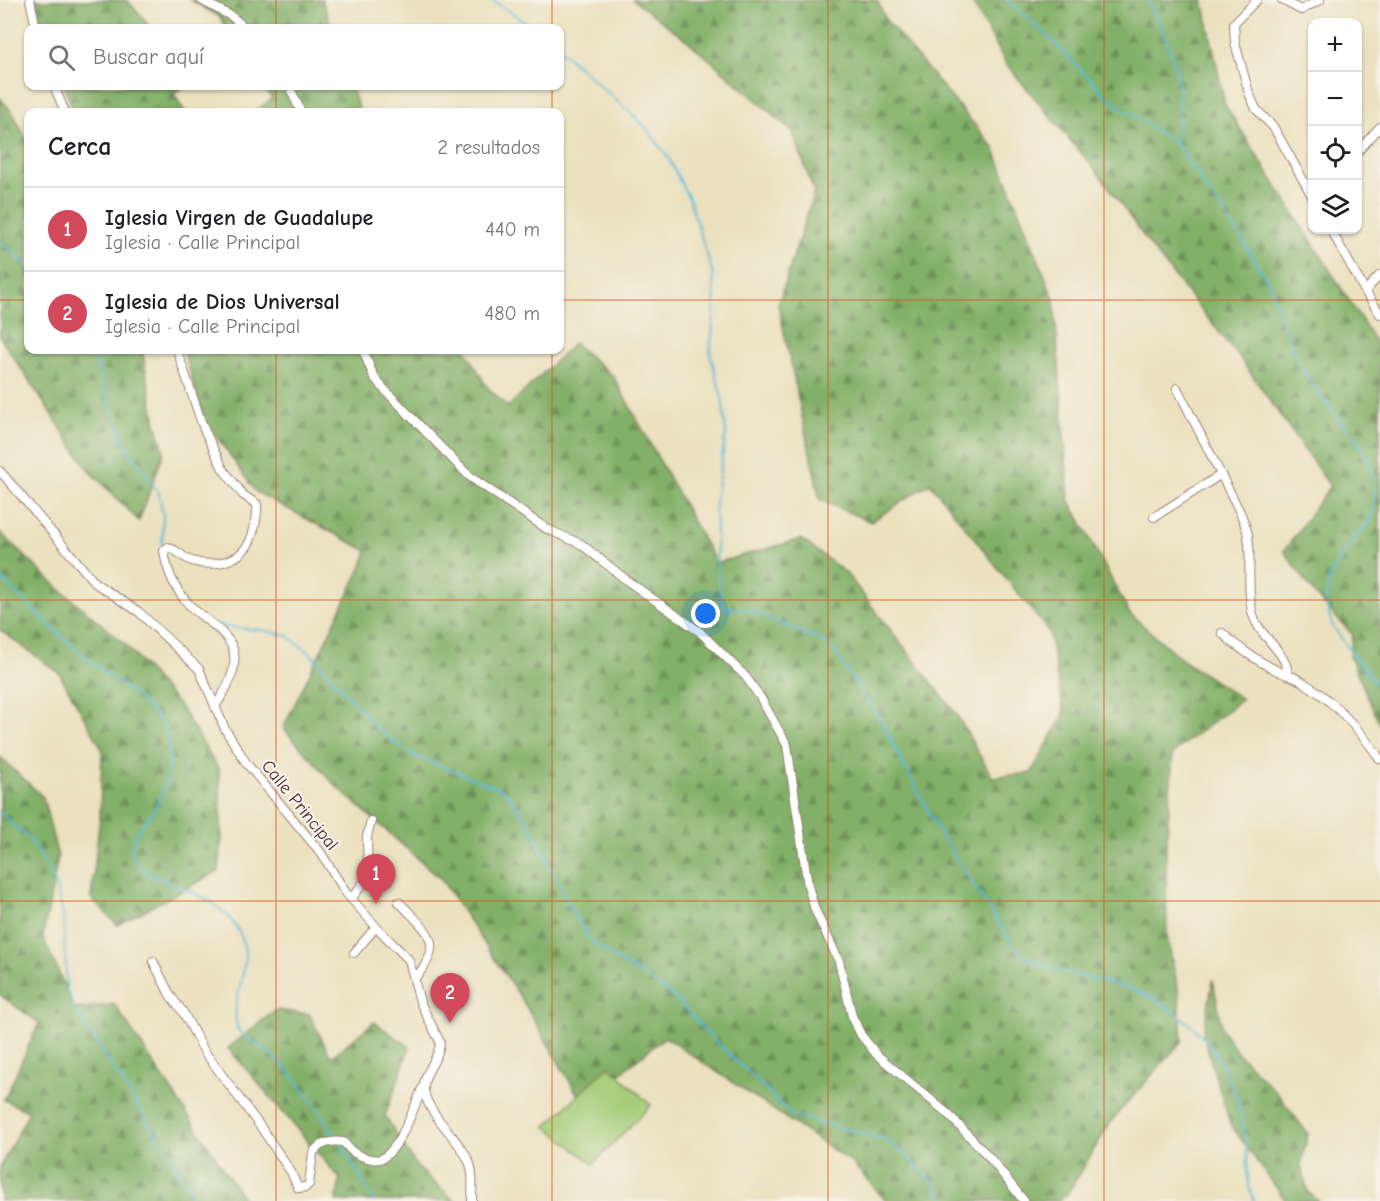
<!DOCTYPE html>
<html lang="es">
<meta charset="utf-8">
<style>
:root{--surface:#fff;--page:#f6f6f6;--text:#202124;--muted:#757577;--line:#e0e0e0;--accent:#d1495b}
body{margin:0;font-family:"Comic Neue",sans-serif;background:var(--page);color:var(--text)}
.controls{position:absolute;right:18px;top:18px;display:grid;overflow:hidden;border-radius:12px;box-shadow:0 2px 4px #0004}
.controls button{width:54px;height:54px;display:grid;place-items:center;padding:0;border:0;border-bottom:2px solid var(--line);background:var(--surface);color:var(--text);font:30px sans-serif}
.you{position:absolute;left:706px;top:614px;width:21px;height:21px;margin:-15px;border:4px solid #fff;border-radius:50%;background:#1a73e8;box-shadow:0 0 0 9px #1a73e833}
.badge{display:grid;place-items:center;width:39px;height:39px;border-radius:50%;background:var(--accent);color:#fff;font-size:20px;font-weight:700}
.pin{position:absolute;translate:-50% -50px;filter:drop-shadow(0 2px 3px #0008)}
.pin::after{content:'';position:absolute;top:32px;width:21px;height:18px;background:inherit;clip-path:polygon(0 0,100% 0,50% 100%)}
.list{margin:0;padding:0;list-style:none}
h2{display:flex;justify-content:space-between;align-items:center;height:78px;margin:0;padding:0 24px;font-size:26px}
h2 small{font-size:20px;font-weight:400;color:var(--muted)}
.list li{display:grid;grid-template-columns:39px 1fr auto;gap:18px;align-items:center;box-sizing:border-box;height:84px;padding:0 24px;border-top:2px solid var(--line)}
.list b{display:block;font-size:22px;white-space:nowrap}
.list p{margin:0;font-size:20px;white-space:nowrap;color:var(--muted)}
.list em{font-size:20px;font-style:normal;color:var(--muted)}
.icon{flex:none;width:33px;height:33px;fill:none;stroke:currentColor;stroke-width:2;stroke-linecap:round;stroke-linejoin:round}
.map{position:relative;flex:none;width:1380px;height:1201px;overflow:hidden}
.search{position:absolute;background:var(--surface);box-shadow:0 2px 4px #0004;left:24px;top:24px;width:540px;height:66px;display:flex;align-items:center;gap:15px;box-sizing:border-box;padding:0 21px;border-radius:12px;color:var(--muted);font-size:22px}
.panel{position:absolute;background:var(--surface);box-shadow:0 2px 4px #0004;left:24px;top:108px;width:540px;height:246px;border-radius:12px}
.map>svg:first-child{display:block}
</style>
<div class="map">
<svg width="1380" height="1201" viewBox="0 0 1380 1201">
<defs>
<pattern id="forest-firs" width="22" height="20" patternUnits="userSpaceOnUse" patternTransform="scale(1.5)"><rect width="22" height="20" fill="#82b068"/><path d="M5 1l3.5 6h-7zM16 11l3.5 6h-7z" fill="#6c8f56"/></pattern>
</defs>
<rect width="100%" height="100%" fill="#f7f3e8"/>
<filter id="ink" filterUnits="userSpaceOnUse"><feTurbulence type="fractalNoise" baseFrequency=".0167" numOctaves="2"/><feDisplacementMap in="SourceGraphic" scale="12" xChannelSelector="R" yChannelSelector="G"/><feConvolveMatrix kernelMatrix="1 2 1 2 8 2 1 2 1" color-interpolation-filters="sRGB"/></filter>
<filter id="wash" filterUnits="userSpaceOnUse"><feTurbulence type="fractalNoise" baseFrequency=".008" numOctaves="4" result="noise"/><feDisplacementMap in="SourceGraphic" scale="24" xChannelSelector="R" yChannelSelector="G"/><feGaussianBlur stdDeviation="1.35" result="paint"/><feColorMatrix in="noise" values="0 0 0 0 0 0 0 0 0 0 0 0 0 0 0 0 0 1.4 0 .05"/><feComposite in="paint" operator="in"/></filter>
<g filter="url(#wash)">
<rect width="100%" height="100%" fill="#ebe1bf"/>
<!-- forest -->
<g fill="url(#forest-firs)" stroke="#66684a" stroke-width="1.5">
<path d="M35,0H127L151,28H44Z"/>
<path d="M190,0H322L332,28H225L220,17Z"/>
<path d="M633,0H877L886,20L994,148L1054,299L1069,499L1130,614L1184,661L1242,699L1173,753L1166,849L1167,936L1179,993L1182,1041L1112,1120L1068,1193L1059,1201H886L852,1163L665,1037L583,1104L521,998L441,879L338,788L283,728L361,568L367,551L256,492L204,419L183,350H466L487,387L508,407L574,343L613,376L716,563L801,539L846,573L957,715L992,777L1031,773L1064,714L1049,632L930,483L871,522L820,500L778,304L814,192L793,132L688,41Z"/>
<path d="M971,0H1203L1225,105L1380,349V725L1350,657L1353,635L1317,597L1284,551L1330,486L1242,361L1154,251L1103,179L1007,65Z"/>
<path d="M64,86H185L174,94L185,112H74Z"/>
<path d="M262,86H351L360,112H255L272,98Z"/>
<path d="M0,98L13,113L28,143V350H142L156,423L164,452L139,521L88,469L0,337Z"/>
<path d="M0,532L55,585L124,643L181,708L219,770L222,838L219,871L117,925L91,898L100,815L102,749L59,673L0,630Z"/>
<path d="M0,757L43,797L58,857L43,937L75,1009L114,1004L245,1201H0V1167L29,1112L4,1100L39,1023L0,995Z"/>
<path d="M1213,980L1222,1029L1236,1051L1277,1093L1308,1134L1301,1165L1308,1192L1319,1201H1286L1230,1124L1203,1035Z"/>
<path d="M276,1010L309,1014L331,1057L374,1022L410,1047L385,1116L417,1167L455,1201H336L340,1179L228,1048Z"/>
</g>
<!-- pitch -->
<path fill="#a3cc78" stroke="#767652" stroke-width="1.5" d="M609,1066L651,1105L593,1164L546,1126Z"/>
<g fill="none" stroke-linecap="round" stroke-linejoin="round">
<!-- stream -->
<g stroke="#57b8d5" stroke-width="2">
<path d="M492,0L535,28"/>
<path d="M1007,0L1041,30L1112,101L1176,144L1240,236L1268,282L1295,355L1317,392L1362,447L1374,475L1375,500L1370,520L1345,550L1329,578L1326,603L1332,625L1354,656L1380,688"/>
<path d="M1147,0C1176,52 1184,85 1176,144"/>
<path d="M560,50L644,125L669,159L690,201L713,274L715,306L710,353L722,397L726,432L715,501L717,563L722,607L748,610L825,642L839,658L881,721L940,834L1015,948C1039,969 1064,971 1094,979C1115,984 1140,990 1158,1001C1181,1015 1208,1037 1220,1061C1231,1083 1242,1109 1245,1134C1249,1157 1244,1179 1254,1201"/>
<path d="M0,243L9,248L28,266"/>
<path d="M91,350L123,441L159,493L163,516L162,549"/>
<path d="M166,575L176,596L197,618L200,619"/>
<path d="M0,577C27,604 54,630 83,655C105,675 155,703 165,731C174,755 167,784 156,806C147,823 123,839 136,862C145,876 184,888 200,896C212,902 223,910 232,921C263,960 228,991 237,1026C240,1039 261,1045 271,1054C298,1077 318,1110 338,1140"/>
<path d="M217,624L226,627L262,630L288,636L311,654L377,729L411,754L503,790L528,820L572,910L590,940L621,963L647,978L674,997L713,1039L760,1083L792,1116L881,1138L903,1152L934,1183L946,1201"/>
<path d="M0,813L30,839L53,876L63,914L67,991L75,1009L167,1151L196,1201"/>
<path d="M341,1144L374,1201"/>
</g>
</g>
</g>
<g filter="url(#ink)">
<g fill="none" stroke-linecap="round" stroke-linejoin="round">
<!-- minor casing -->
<g stroke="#9a8075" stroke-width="10">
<g id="minor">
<path d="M30,0L36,28"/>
<path d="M201,0L231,16L246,28"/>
<path d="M1257,0L1234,23L1235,43L1249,93L1256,109L1274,128L1312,196"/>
<path d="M1282,0L1301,10L1320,0"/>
<path d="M54,86L65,112"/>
<path d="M289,86L301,112"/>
<path d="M1358,151L1380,127"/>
<path d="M1331,230L1365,291L1380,314"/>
<path d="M1365,291L1380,275"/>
<path d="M177,350L203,427L223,469L243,495L257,504C258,515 253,541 245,549C233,563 210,567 192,561C184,559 178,550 168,547L164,551C167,571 173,585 186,601C201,621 239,633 234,664C233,679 223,694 215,707"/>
<path d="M363,350L374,377L383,388L469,476L547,529L581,544L629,582L700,632L746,677L760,697L787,745L808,886L815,910L839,961L852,1016L861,1035L877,1055L948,1114L990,1158L1024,1201"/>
<path d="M1177,388L1240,512C1243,519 1246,527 1248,535C1252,561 1246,589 1253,615C1259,637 1287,651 1288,675"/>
<path d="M0,471L95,583L139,612L199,669L225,729L247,764L321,853L346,893L380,931L409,960L420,1002L440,1042C440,1059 422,1073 424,1090C427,1115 462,1141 470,1164C474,1175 472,1190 472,1201"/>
<path d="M1154,517L1220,475"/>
<path d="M1222,633C1238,648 1259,662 1280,672C1287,675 1295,677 1301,681C1334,700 1359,729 1380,759"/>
<path d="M351,899L368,877L367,837L371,821"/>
<path d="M399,902C426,931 448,942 414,979"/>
<path d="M354,953L376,927"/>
<path d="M153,961L170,995L183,1012L204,1051L260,1126L291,1172L298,1188L306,1187L309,1184L313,1153C319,1143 332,1140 343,1142C347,1145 349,1150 353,1152C359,1156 373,1161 380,1159C399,1153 415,1104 423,1087"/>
</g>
</g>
<!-- minor -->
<use href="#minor" stroke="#fff" stroke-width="8"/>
</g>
</g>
<!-- grid -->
<path fill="none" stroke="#d8530f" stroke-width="1.5" stroke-opacity="0.55" d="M276,0V28M552,0V28M828,0V1201M1104,0V1201M276,86V112M552,86V112M0,300H28M560,300H1380M276,350V1201M552,350V1201M0,600H1380M0,901H1380"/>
<g text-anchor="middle" stroke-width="4.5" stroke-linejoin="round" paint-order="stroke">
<!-- street labels -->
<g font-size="18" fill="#4a1f2b" stroke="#f7f3e8">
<text transform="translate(300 805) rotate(51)" y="6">Calle Principal</text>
</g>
</g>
</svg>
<div class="controls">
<button>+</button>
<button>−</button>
<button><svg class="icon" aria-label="locate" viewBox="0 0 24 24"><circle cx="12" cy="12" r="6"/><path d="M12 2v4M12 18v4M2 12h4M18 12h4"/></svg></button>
<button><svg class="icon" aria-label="layers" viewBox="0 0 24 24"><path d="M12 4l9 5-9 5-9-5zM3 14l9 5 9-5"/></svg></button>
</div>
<div class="you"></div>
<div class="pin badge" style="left:376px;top:904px">1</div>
<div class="pin badge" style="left:450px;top:1023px">2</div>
<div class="search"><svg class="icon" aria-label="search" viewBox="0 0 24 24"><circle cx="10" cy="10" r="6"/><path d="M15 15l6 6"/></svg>Buscar aquí</div>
<section class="panel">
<h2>Cerca<small>2 resultados</small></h2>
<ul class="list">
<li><span class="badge">1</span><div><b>Iglesia Virgen de Guadalupe</b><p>Iglesia · Calle Principal</p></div><em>440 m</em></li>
<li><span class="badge">2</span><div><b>Iglesia de Dios Universal</b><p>Iglesia · Calle Principal</p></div><em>480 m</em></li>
</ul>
</section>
</div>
